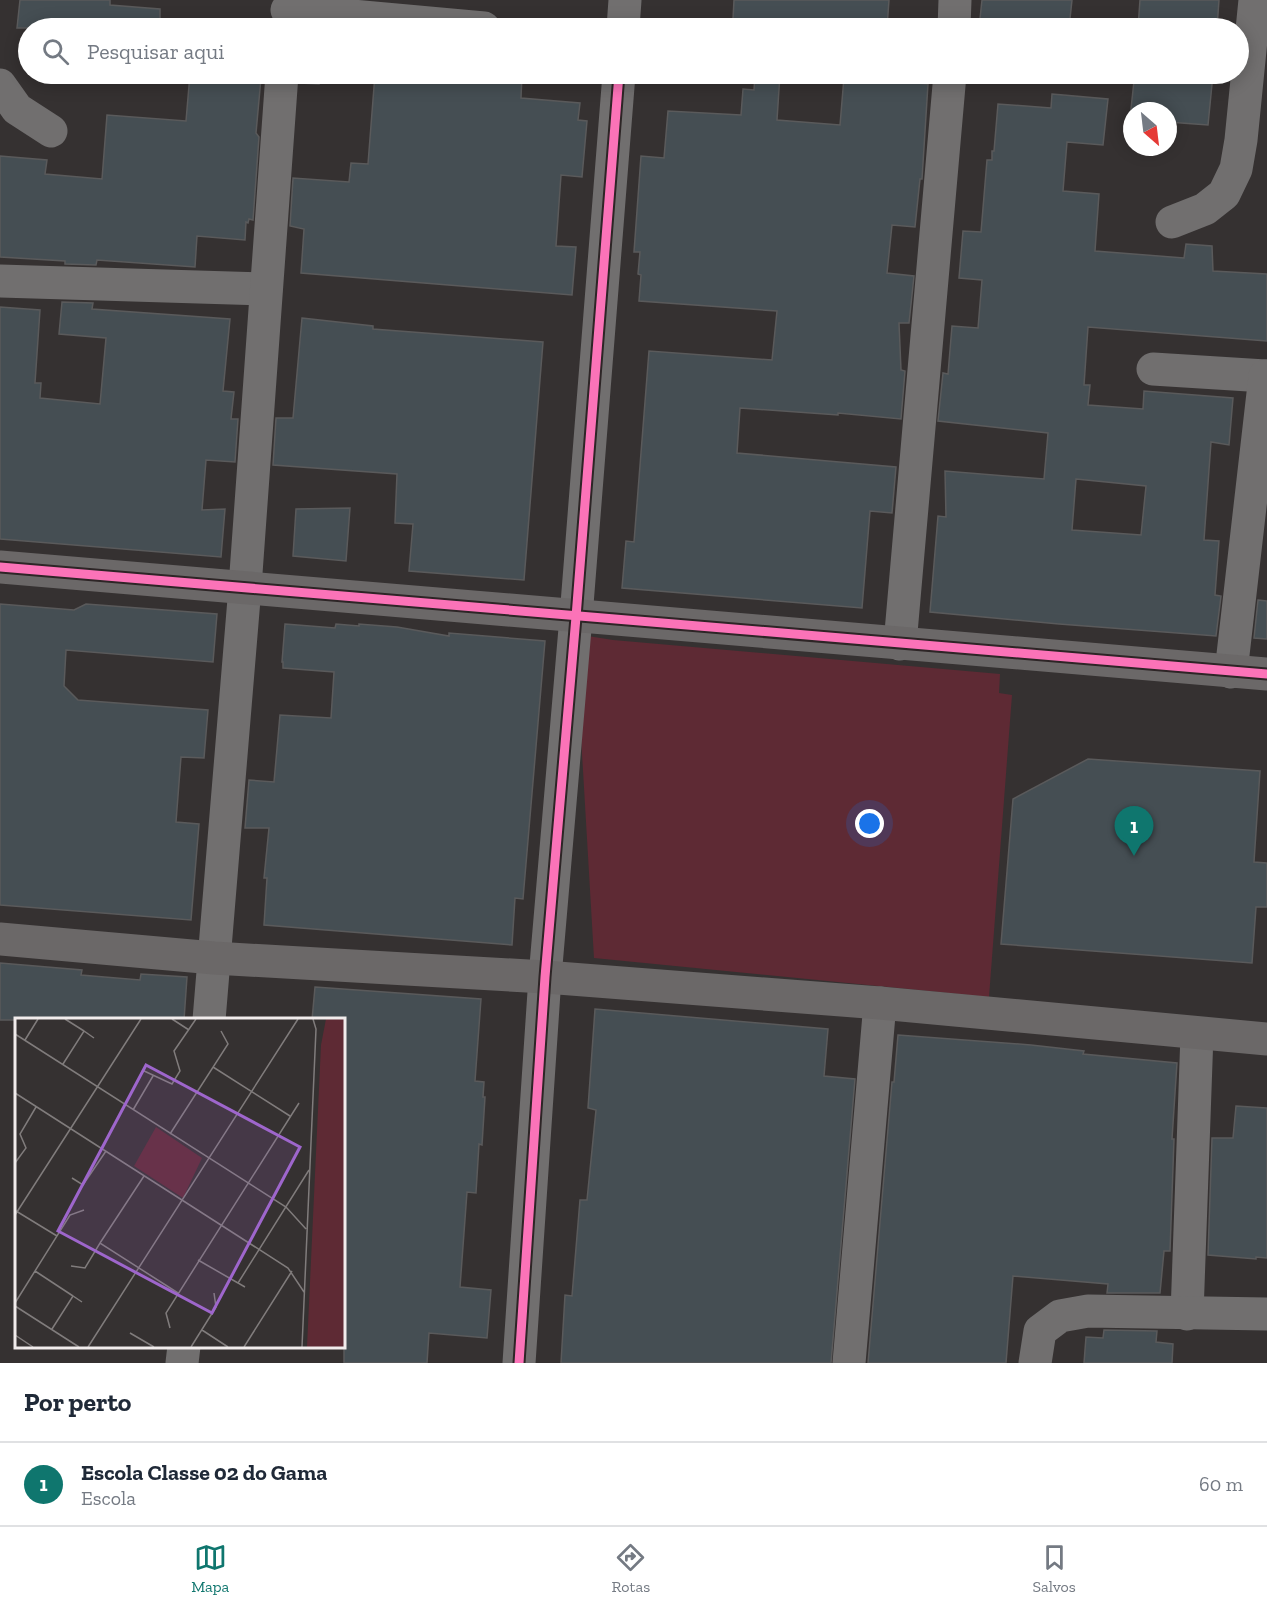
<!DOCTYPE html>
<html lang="pt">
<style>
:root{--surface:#fff;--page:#f2f2f3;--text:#1f2937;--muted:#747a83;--line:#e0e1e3;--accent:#0f766e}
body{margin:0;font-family:"Zilla Slab",serif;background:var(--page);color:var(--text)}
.compass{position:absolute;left:1123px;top:102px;width:54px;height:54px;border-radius:50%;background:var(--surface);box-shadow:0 3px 15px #0003;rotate:152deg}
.you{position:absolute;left:870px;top:824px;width:21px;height:21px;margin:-15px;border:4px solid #fff;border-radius:50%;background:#1a73e8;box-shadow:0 0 0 9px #1a73e833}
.badge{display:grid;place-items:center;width:39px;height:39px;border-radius:50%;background:var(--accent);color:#fff;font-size:20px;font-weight:700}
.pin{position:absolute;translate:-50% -50px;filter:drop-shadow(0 2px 3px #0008)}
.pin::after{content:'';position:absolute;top:32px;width:21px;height:18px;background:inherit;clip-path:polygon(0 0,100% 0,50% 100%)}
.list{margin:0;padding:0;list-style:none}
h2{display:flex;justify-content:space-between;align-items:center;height:78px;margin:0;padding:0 24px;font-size:26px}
h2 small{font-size:20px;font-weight:400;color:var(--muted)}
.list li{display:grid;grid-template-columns:39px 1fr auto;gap:18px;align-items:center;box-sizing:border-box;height:84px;padding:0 24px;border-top:2px solid var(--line)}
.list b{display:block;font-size:22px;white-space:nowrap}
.list p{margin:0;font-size:20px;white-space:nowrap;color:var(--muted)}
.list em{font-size:20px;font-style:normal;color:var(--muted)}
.icon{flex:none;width:33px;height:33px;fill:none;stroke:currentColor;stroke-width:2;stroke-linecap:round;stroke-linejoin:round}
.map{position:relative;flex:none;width:1267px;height:1363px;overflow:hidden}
.search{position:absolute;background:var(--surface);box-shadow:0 3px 15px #0003;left:18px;right:18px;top:18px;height:66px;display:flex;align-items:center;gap:15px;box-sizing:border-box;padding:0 21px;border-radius:33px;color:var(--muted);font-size:22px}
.sheet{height:162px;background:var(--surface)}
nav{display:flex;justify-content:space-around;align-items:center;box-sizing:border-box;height:84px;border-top:2px solid var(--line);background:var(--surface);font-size:16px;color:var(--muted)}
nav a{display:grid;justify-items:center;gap:3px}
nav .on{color:var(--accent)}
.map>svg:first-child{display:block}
</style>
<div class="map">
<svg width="1267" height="1363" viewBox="0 0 1267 1363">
<rect width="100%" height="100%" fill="#353131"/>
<!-- green -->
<path fill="#5e2a34" d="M575,634L613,640L1000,674L999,693L1012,695L989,997L594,958Z"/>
<!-- building -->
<g fill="#454e53" stroke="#5a5a5b" stroke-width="1.5" fill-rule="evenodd">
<path d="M20,0H110V5L160,9V23L226,28H17Z"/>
<path d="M734,0H889L887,28H846L733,19Z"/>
<path d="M982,0H1072L1069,28H979Z"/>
<path d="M1140,0H1219L1217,28H1138Z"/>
<path d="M190,74H263V78H261L256,133L259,137L253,220L249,219L248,223L246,222L245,240L197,236L195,267L97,260L96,265L65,264V261L0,257V156L47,160L45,174L102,179L107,115L186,121Z"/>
<path d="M300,74H320L319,84L300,83Z"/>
<path d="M375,74H522L521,98L580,103L578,120L587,121L582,177L561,175L556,246L576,247L572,295L301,273L304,229L290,226L293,178L349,182L351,163L368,164Z"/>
<path d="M755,74H780L777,120L840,125L844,77L928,84L922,179H920L915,227L892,225L887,273L914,276L909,323H899L901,370L905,371L901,419L838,413V415L740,408L737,453L896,467L892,513L870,511L862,608L622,588L626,541L634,542L649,351L772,360L777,311L639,301L641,275L638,274L640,252H634L641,156L664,158L668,111L741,115L743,89L754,90Z"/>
<path d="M1153,74H1213L1208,125L1168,122V111H1132V119L1130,118L1134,81L1153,83Z"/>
<path d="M1052,94L1108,99L1103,145L1067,142L1063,191L1099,194L1095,251L1184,258L1186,244L1212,246L1213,271L1267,274V341L1088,327L1084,385H1090L1088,405L1143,409L1144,391L1233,398L1229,445L1211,442L1204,540L1219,541L1215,595L1221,596L1216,636L1059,624L930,612L938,516L946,517L945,471L1044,479L1048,433L938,421L943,373L948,374L952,326L978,328L982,280L959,278L963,231L981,232L987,160H992V151H994L998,104L1051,108ZM1076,479L1146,486L1141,535L1072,530Z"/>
<path d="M62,302L93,303L92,309L230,319L223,391L234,392L231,419H238L235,462L206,460L202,510L225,509L221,557L0,539V307L40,310L35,383H41L40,398L100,404L106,338L59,334Z"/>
<path d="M302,318L373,326V329L543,342L524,580L409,571L413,524L395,523L397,474L273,465L276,418H293Z"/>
<path d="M350,508L346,561L293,556L296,509Z"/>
<path d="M1258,600L1267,601V639L1254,638Z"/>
<path d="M0,604L74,610L86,604L217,614L213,662L66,650L64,686L78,700L208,710L204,758L181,757L176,822L199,824L191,920L0,905Z"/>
<path d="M285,624L335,628L336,624L359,626V624L397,627L449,636V633L545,641L523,899L515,898L512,945L264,925L267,878H264L269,828H245L249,780L274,782L280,715L331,718L334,672L283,668V662H282Z"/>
<path d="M1088,759L1260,771L1254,862L1267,863V907H1256L1252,963L1001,944L1013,799Z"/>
<path d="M0,963L82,970L81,975L140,980L141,974L187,977L184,1020H0Z"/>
<path d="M315,987L481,999L475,1081L484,1082L483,1097H485L482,1145L479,1144L476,1193L467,1192L460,1287L491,1290L487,1338L429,1333L427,1363H344V1020H312Z"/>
<path d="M595,1009L828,1029L824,1076L855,1079L831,1363H561L565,1295L572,1296L580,1200H587L596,1110L588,1108Z"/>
<path d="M898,1035L1031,1045L1084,1051L1083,1054L1177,1063L1172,1139H1174L1170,1251H1164L1160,1293H1107L1108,1284L1013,1276L1006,1363H868L892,1082H894Z"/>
<path d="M1236,1106L1267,1108V1258L1256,1257V1259L1208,1255L1212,1138H1233Z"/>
<path d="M1104,1330L1157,1331L1156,1342L1173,1344L1172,1363H1084L1086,1337L1103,1338Z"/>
</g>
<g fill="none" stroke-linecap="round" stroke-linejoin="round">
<!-- street -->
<g stroke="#716f6f" stroke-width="33">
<path d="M287,10L484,28"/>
<path d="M623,28L625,0"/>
<path d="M954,28L955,0"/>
<path d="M0,85L17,109L51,131"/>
<path d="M1172,222L1205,209L1224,194L1236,169L1241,140L1255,0"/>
<path d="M0,281L266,289"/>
<path d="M1153,369L1265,376"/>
<path d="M900,644L950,74"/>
<path d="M1231,672L1265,376L1267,377"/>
<path d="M209,1020L245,587L282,74"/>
<path d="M1187,1314L1197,1034"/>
<path d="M182,1363L184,1346"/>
<path d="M519,1363L545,977L576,617L619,74"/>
<path d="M849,1363L880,1003"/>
<path d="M1035,1363L1040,1331L1060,1316L1088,1311L1267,1314"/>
</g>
<!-- secondary -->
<g stroke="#6b6868" stroke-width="33">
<path d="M0,567L1267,674"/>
<path d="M0,939L214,958L545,977L880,1003L1267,1039"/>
</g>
<!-- cycleway casing -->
<g stroke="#2d2526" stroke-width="13">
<g id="cycleway">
<path d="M0,567L1267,674"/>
<path d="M519,1363L545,977L576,617L619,74"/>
</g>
</g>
<!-- cycleway -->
<use href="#cycleway" stroke="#fb73b8" stroke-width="9"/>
</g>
<!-- overview -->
<g transform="translate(15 1018)">
<rect width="330" height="330" fill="#353131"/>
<path d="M311,1H330V329H292L306,27ZM141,109L187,140L168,180L119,148Z" fill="#5e2a34"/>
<path fill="none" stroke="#807c7c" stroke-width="1.5" d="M50,1L69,13M157,1L174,12M0,16L271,189L291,211M10,22L23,1M48,46L69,13L79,20M198,49L275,98M127,52L157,66L165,53L159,33L181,1M0,75L273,250L289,274M118,92L138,58M155,116L213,26L206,13M0,145L11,130L5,116L21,89M57,160L68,167L91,133M1,193L42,218M0,197L126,1M85,225L129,158M183,242L223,265M56,248L70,250L85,225L163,275M20,253L58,278M230,269L223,265L294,152M0,285L55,197L69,192M0,288L64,329M155,310L151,295L284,85M37,311L58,278L67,284M187,312L213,329M115,315L139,329M0,317L18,329M73,329L283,1M176,329L201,289L199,275M229,329L277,253M287,329L301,11L298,1"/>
<path fill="#9e66cc" fill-opacity="0.15" stroke="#9e66cc" stroke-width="3" d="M131,47L285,129L197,295L43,213Z"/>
<rect width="330" height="330" fill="none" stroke="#f1ecec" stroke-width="3"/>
</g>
</svg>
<svg class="compass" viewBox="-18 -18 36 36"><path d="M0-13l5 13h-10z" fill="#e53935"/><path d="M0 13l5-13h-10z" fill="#747a83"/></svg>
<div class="you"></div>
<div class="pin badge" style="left:1134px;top:856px">1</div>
<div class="search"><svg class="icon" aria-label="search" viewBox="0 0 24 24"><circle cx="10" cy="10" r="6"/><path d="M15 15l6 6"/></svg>Pesquisar aqui</div>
</div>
<section class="sheet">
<h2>Por perto<small></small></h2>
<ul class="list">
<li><span class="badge">1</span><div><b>Escola Classe 02 do Gama</b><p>Escola</p></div><em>60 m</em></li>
</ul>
</section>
<nav>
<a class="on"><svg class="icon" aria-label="map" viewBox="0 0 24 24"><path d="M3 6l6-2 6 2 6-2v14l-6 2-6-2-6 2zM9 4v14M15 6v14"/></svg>Mapa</a>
<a><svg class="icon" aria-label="directions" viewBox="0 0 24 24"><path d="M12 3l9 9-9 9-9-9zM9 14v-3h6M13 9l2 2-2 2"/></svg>Rotas</a>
<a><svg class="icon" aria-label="saved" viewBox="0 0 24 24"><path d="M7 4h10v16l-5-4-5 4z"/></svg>Salvos</a>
</nav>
